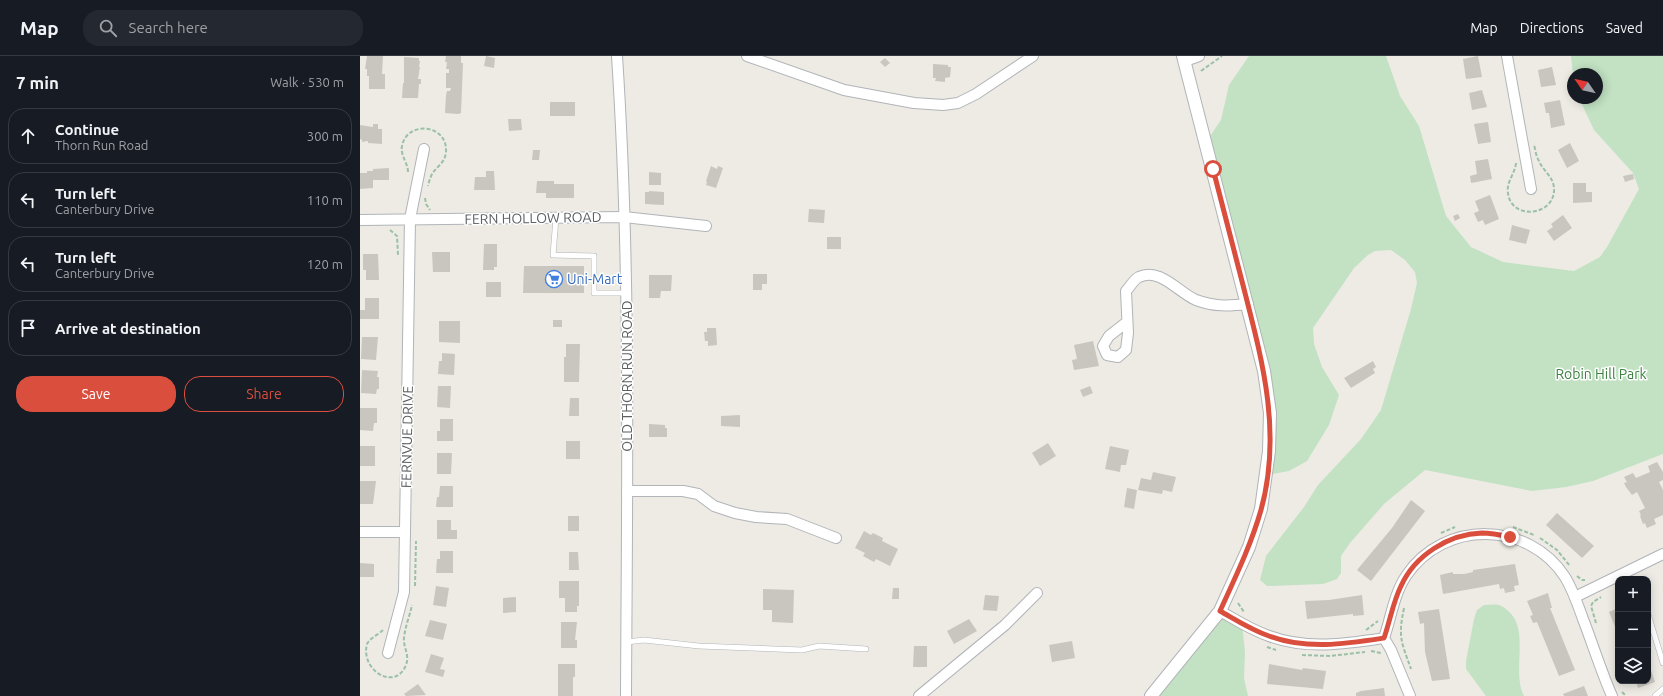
<!DOCTYPE html>
<meta charset="utf-8">
<style>
:root{--surface:#171b24;--page:#242831;--text:#f1f3f6;--muted:#9ea1a6;--line:#363941;--accent:#da4e3d}
body{margin:0;font-family:Ubuntu,sans-serif;background:var(--page);color:var(--text)}
.controls{position:absolute;right:12px;bottom:12px;display:grid;overflow:hidden;border-radius:8px;box-shadow:0 2px 10px #0003}
.controls button{width:36px;height:36px;display:grid;place-items:center;padding:0;border:0;border-bottom:1px solid var(--line);background:var(--surface);color:var(--text);font:20px sans-serif}
.compass{position:absolute;left:1207px;top:12px;width:36px;height:36px;border-radius:50%;background:var(--surface);box-shadow:0 2px 10px #0003;rotate:304deg}
.stop{position:absolute;width:12px;height:12px;margin:-9px;border:3px solid #da4e3d;border-radius:50%;background:#fff}
.stop.end{background:#da4e3d;border-color:#fff;box-shadow:0 1px 4px #0008}
.list{margin:0;padding:0;list-style:none}
h2{display:flex;justify-content:space-between;align-items:center;height:52px;margin:0;padding:0 16px;font-size:17px}
h2 small{font-size:13px;font-weight:400;color:var(--muted)}
.list li{display:grid;grid-template-columns:26px 1fr auto;gap:12px;align-items:center;box-sizing:border-box;height:56px;margin:0 8px 8px;padding:0 8px;border:1px solid var(--line);border-radius:16px}
.list b{display:block;font-size:15px;white-space:nowrap}
.list p{margin:0;font-size:13px;white-space:nowrap;color:var(--muted)}
.list em{font-size:13px;font-style:normal;color:var(--muted)}
.actions{display:flex;gap:8px;padding:12px 16px}
.actions a{flex:1;padding:9px 0;border:1px solid var(--accent);border-radius:16px;text-align:center;font-size:14px;color:var(--accent)}
.actions .main{background:var(--accent);color:#fff}
.icon{flex:none;width:22px;height:22px;fill:none;stroke:currentColor;stroke-width:2;stroke-linecap:round;stroke-linejoin:round}
.map{position:relative;flex:none;width:1303px;height:640px;overflow:hidden}
header{display:flex;align-items:center;gap:24px;box-sizing:border-box;height:56px;padding:0 20px;background:var(--surface);border-bottom:1px solid var(--line)}
header strong{font-size:19px}
nav{display:flex;gap:22px;margin-inline-start:auto;font-size:14px}
.search{width:280px;height:36px;background:var(--page);display:flex;align-items:center;gap:10px;box-sizing:border-box;padding:0 14px;border-radius:16px;color:var(--muted);font-size:15px}
main{display:flex}
aside{flex:1;background:var(--surface)}
.map>svg:first-child{display:block}
</style>
<header>
<strong>Map</strong>
<div class="search"><svg class="icon" aria-label="search" viewBox="0 0 24 24"><circle cx="10" cy="10" r="6"/><path d="M15 15l6 6"/></svg>Search here</div>
<nav><a>Map</a><a>Directions</a><a>Saved</a></nav>
</header>
<main>
<aside>
<h2>7 min<small>Walk · 530 m</small></h2>
<ul class="list">
<li><svg class="icon" aria-label="ahead" viewBox="0 0 24 24"><path d="M12 20V5M6 11l6-6 6 6"/></svg><div><b>Continue</b><p>Thorn Run Road</p></div><em>300 m</em></li>
<li><svg class="icon" aria-label="left" viewBox="0 0 24 24"><path d="M17 20v-9H6M10 6l-5 5 5 5"/></svg><div><b>Turn left</b><p>Canterbury Drive</p></div><em>110 m</em></li>
<li><svg class="icon" aria-label="left" viewBox="0 0 24 24"><path d="M17 20v-9H6M10 6l-5 5 5 5"/></svg><div><b>Turn left</b><p>Canterbury Drive</p></div><em>120 m</em></li>
<li><svg class="icon" aria-label="arrive" viewBox="0 0 24 24"><path d="M6 21V4h12l-3 4 3 4H6"/></svg><div><b>Arrive at destination</b></div></li>
</ul>
<div class="actions"><a class="main">Save</a><a>Share</a></div>
</aside>
<div class="map">
<svg width="1303" height="640" viewBox="0 0 1303 640">
<rect width="100%" height="100%" fill="#edebe4"/>
<!-- green -->
<g fill="#c2e2c3">
<path d="M889,0H1026L1040,40L1059,70L1086,160L1111,191L1143,206L1214,215L1240,201L1247,191L1279,133L1273,117L1234,74L1219,42H1237V18H1213L1211,0H1303V398L1233,425L1206,431L1172,435L1065,414L1024,448L990,487L981,500V517L977,523L963,528L907,530L900,524L906,500L944,451L958,429L1001,383L1021,354L1051,253L1057,227L1055,216L1045,204L1031,194L1015,195L1008,199L994,212L953,272L954,288L962,311L979,339L969,369L947,405L929,415L907,419L910,357L846,86L861,64L869,29Z"/>
<path d="M1124,549C1129,549 1135,548 1139,549C1142,550 1145,552 1147,554C1171,572 1151,616 1164,640H1126L1106,613V605L1114,563L1117,554Z"/>
<path d="M860,555L882,568L885,596L884,622L888,640H791Z"/>
</g>
<!-- building -->
<g fill="#c9c6c0">
<path d="M7,0H23L22,18H25V33H9V20H7V13H5Z"/>
<path d="M86,0H101V7H103L101,57L98,58L85,57L86,39L87,35H90L91,32H86V17H89V13H86L87,6H85Z"/>
<path d="M126,0L135,2L134,12L124,10Z"/>
<path d="M1118,0L1122,21L1106,23L1103,3Z"/>
<path d="M44,1L59,2V5H60L59,11H60L58,23H61V28H59L58,42H42L43,27H44Z"/>
<path d="M525,2L530,7L525,11L520,6Z"/>
<path d="M573,8L588,9V11H591L590,21L585,22V26L575,25L576,22H573Z"/>
<path d="M1192,11L1196,29L1181,31L1178,14Z"/>
<path d="M1122,34L1127,51L1112,54L1109,37Z"/>
<path d="M1200,44L1205,69L1191,72L1189,57H1186L1184,47Z"/>
<rect x="190" y="46" width="25" height="14"/>
<path d="M148,63H161L162,74L149,75Z"/>
<path d="M1128,66L1131,86L1118,88L1114,68Z"/>
<path d="M13,68H18V73H22V88L8,87V85L2,86V84L0,83V69L13,71Z"/>
<path d="M1210,87L1219,105L1207,112L1198,94Z"/>
<path d="M173,94H180L179,104H172Z"/>
<path d="M1128,103L1132,123L1111,127L1110,120L1117,118L1115,105Z"/>
<path d="M351,110L357,113L358,110L363,112L356,132L346,129L347,126L346,125Z"/>
<path d="M29,112V124H13V132L0,133V117H7V115H13V113Z"/>
<path d="M126,115H134L135,134H114L115,121H126Z"/>
<path d="M289,116L301,117V129H289Z"/>
<path d="M1273,118L1274,123L1265,126L1263,120Z"/>
<path d="M177,125H194V128H214V142H186V137H176Z"/>
<path d="M1213,127H1226V136H1232V146L1213,147Z"/>
<path d="M289,135L304,136V149L285,148V136H289Z"/>
<path d="M1130,139L1139,163L1125,169L1123,164L1118,166L1114,157L1119,155L1115,145Z"/>
<path d="M449,153L465,154L464,167L448,166Z"/>
<path d="M1098,158L1100,162L1095,165L1093,160Z"/>
<path d="M1203,159L1212,172L1194,185L1187,175L1193,171L1191,168Z"/>
<path d="M1152,169L1170,174L1166,188L1149,184Z"/>
<rect x="467" y="181" width="14" height="12"/>
<path d="M124,188H137V211H134V214H123Z"/>
<path d="M72,196H90V216H73Z"/>
<path d="M3,198H18L19,224H6V214H3Z"/>
<path d="M164,210H224V237H163Z"/>
<path d="M393,218H407V228H402V234H393Z"/>
<path d="M289,219H312L311,235H301L300,242H289Z"/>
<rect x="126" y="226" width="15" height="15"/>
<path d="M5,242H19V263H0V254H5Z"/>
<rect x="193" y="264" width="9" height="7"/>
<path d="M79,265H100V287L79,286Z"/>
<path d="M347,272H356L357,289L348,290V285H345L344,276H347Z"/>
<path d="M2,281H18L16,304L1,303Z"/>
<path d="M733,285L739,310L714,314L712,304L717,303L714,289Z"/>
<path d="M206,288H220L219,326H204V301H206Z"/>
<path d="M82,297L95,298L94,319L78,318L79,305H82Z"/>
<path d="M1013,305L1016,311L1013,313L1015,317L991,332L984,322Z"/>
<path d="M2,314L18,315L17,321H19V333H17L16,338L1,337Z"/>
<path d="M78,330H91L90,352L77,351Z"/>
<path d="M730,330L733,337L723,341L720,334Z"/>
<path d="M210,342H219V360H209Z"/>
<path d="M0,352H17V367H14L13,375L0,374Z"/>
<path d="M380,359V371L361,370V360Z"/>
<path d="M80,363H93V385H77V375H80Z"/>
<path d="M289,368L305,369V372H307V381H289Z"/>
<rect x="206" y="385" width="14" height="18"/>
<path d="M688,387L696,400L680,410L672,397Z"/>
<rect x="0" y="390" width="15" height="20"/>
<path d="M750,390L769,394L766,409H761L760,416L745,413Z"/>
<path d="M77,397H92L91,418H77Z"/>
<path d="M1297,406L1303,416V424L1299,426L1303,434V459L1294,463L1296,468L1287,472L1285,467L1283,468L1280,460L1281,459L1279,455L1285,452L1277,436L1272,439L1266,431L1264,427L1267,426L1264,421L1273,417L1276,422L1290,416L1288,410Z"/>
<path d="M793,416L816,421L812,436L803,434L802,438L778,434L781,422L791,424Z"/>
<path d="M0,425H16L13,448H0Z"/>
<path d="M80,430H93V451H76L77,441H79Z"/>
<path d="M767,432L777,434L774,453L764,451Z"/>
<path d="M1051,444L1065,455L1011,525L997,514L1032,472Z"/>
<path d="M1197,457L1234,490L1222,502L1186,469Z"/>
<rect x="208" y="460" width="11" height="15"/>
<path d="M77,464H91V474H97V483H77Z"/>
<path d="M504,475L511,479L513,477L523,482L522,485L538,493L530,510L516,503L514,506L503,500L505,497L495,492Z"/>
<path d="M80,495H93V517H76L77,503H80Z"/>
<path d="M209,496H218L219,514H209Z"/>
<path d="M0,507L14,508V521H0Z"/>
<path d="M1155,508L1159,529L1154,530L1155,535L1145,537L1144,532L1140,533L1139,528L1083,538L1080,519L1093,516V518H1104L1113,516V514Z"/>
<path d="M199,525H219V550H217V556H205V542H199Z"/>
<path d="M76,530L89,532L86,551L73,549Z"/>
<path d="M533,532H539V543H532Z"/>
<path d="M403,533L434,534L433,567L412,566V554H403Z"/>
<path d="M1188,537L1192,552H1190L1215,614L1199,620L1177,566L1173,567L1170,560L1173,559L1167,545Z"/>
<path d="M625,539L639,540L637,555L623,554Z"/>
<path d="M1002,539L1004,559L993,560V558L947,563L945,545L969,544Z"/>
<path d="M156,541V556L143,557V542Z"/>
<path d="M1258,552V578L1249,556Z"/>
<path d="M1079,553L1090,623L1072,625L1065,596L1064,567L1060,568L1058,556Z"/>
<path d="M609,563L617,575L594,588L587,575Z"/>
<path d="M70,564L87,568L83,584L65,580Z"/>
<path d="M201,566H217L215,584H217V592H201Z"/>
<path d="M712,585L715,602L692,606L689,589Z"/>
<path d="M554,590H567V611H553Z"/>
<path d="M71,598L84,602L80,613L85,614L83,621L65,616Z"/>
<path d="M1288,605L1295,626L1278,632L1276,625H1288Z"/>
<path d="M198,608H215V621H213V640H198Z"/>
<path d="M909,608L942,614L943,612L966,615L963,633L907,628Z"/>
<path d="M58,628L66,639L46,640L44,638Z"/>
<path d="M1224,630L1228,640H1204L1203,638Z"/>
<path d="M1024,632L1025,640H996V637L1001,635Z"/>
</g>
<g fill="none" stroke-linecap="round" stroke-linejoin="round">
<!-- service casing -->
<g stroke="#b1b4b8" stroke-width="6">
<g id="service">
<path d="M196,162L193,199L234,200V237H266"/>
<path d="M1288,558L1303,607"/>
<path d="M266,586L284,584L339,590L442,594L459,590L506,593"/>
<path d="M1295,640L1303,633"/>
</g>
</g>
<!-- minor casing -->
<g stroke="#b1b4b8" stroke-width="12">
<g id="minor">
<path d="M257,0C271,213 267,427 266,640"/>
<path d="M387,0L484,34L554,47L583,49L598,47L616,38L673,0"/>
<path d="M1147,0L1171,133"/>
<path d="M825,5L839,0"/>
<path d="M0,164L264,161L346,170"/>
<path d="M767,266L749,280L743,290L747,299L758,301L766,294L768,277L766,235C770,231 774,223 779,221C800,211 819,237 836,244C855,251 869,250 888,248"/>
<path d="M267,435H323L338,438L354,450L375,457L396,461L427,463L476,482"/>
<path d="M0,476H45"/>
<path d="M1215,541L1303,498"/>
<path d="M860,555C876,564 891,574 909,580C947,594 985,588 1024,582C1031,562 1034,538 1046,520C1084,463 1169,465 1205,521C1213,534 1218,549 1223,563C1233,589 1241,615 1252,640"/>
<path d="M1024,582L1031,594L1050,640"/>
<path d="M28,597L44,536L50,163L64,93"/>
<path d="M559,640L645,569L677,537"/>
</g>
</g>
<!-- tertiary casing -->
<g stroke="#b1b4b8" stroke-width="14">
<path id="tertiary" d="M791,640L860,555L889,491L901,453L909,395L910,357L904,315L823,0"/>
</g>
<!-- path -->
<g stroke="#9bc0a7" stroke-width="2" stroke-dasharray="4 2" stroke-linecap="butt">
<path d="M841,15L862,0"/>
<path d="M1156,107C1155,118 1146,126 1148,137C1151,165 1196,160 1194,132C1193,120 1183,115 1179,105C1176,100 1175,93 1174,88"/>
<path d="M48,116C48,107 40,99 42,90C47,64 88,68 86,96C85,107 77,110 72,118C70,122 69,126 68,130"/>
<path d="M65,142L66,148L70,154"/>
<path d="M30,174L37,180L38,199"/>
<path d="M1153,471L1174,479"/>
<path d="M1081,477L1095,471"/>
<path d="M1180,482L1197,494L1210,510"/>
<path d="M1217,520L1222,524H1225"/>
<path d="M55,530L56,485"/>
<path d="M878,547L884,556"/>
<path d="M1044,552C1038,581 1041,585 1051,613"/>
<path d="M1236,567L1231,550L1233,546L1241,541"/>
<path d="M23,574C18,579 10,582 7,588C0,614 35,636 46,609C50,599 43,591 44,582C45,571 50,559 52,549"/>
<path d="M1006,574L1018,565"/>
<path d="M907,591L916,594"/>
<path d="M1011,595L1021,597"/>
<path d="M942,599L970,600L1005,596"/>
<path d="M1262,636L1266,640"/>
</g>
<!-- service -->
<use href="#service" stroke="#fff" stroke-width="5"/>
<!-- minor -->
<use href="#minor" stroke="#fff" stroke-width="10"/>
<!-- tertiary -->
<use href="#tertiary" stroke="#fff" stroke-width="12"/>
</g>
<g fill="none" stroke-linecap="round" stroke-linejoin="round">
<!-- route -->
<path stroke="#da4e3d" stroke-width="5" d="M853,113C863,153 874,193 884,233C903,307 922,378 901,454C891,489 875,522 860,555C876,564 891,574 909,580C947,594 985,588 1024,582C1030,565 1033,546 1041,530C1055,499 1089,478 1122,477C1132,477 1141,479 1150,481"/>
</g>
<!-- icons -->
<defs>
<g id="supermarket-ring" transform="scale(0.9)"><circle r="9.5" fill="#fff" stroke="#3f7fe0" stroke-width="1.5"/><path d="M-6-5.5h2.5l.6 2H6L4.5 2H-2.5L-4.4-4H-6ZM-1.5 3.2a1.3 1.3 0 1 0 .1 0ZM3 3.2a1.3 1.3 0 1 0 .1 0Z" fill="#3f7fe0"/></g>
</defs>
<g fill-rule="evenodd">
<use href="#supermarket-ring" x="194" y="223"/>
</g>
<g text-anchor="middle" stroke-width="3" stroke-linejoin="round" paint-order="stroke">
<!-- street labels -->
<g font-size="14" fill="#5c5f63" stroke="#fff">
<text transform="translate(173 162) rotate(-1)" y="5">FERN HOLLOW ROAD</text>
<text transform="translate(267 320) rotate(-90)" y="5">OLD THORN RUN ROAD</text>
<text transform="translate(47 381) rotate(-89)" y="5">FERNVUE DRIVE</text>
</g>
<!-- shop labels -->
<g font-size="14" fill="#366cbe" stroke="#fff" text-anchor="start">
<text x="207" y="228">Uni-Mart</text>
</g>
<!-- park labels -->
<g font-size="14" fill="#3c8142" stroke="#fff">
<text x="1241" y="323">Robin Hill Park</text>
</g>
</g>
</svg>
<div class="controls">
<button>+</button>
<button>−</button>
<button><svg class="icon" aria-label="layers" viewBox="0 0 24 24"><path d="M12 4l9 5-9 5-9-5zM3 14l9 5 9-5"/></svg></button>
</div>
<svg class="compass" viewBox="-18 -18 36 36"><path d="M0-13l5 13h-10z" fill="#e53935"/><path d="M0 13l5-13h-10z" fill="#9ea1a6"/></svg>
<div class="stop" style="left:853px;top:113px"></div>
<div class="stop end" style="left:1150px;top:481px"></div>
</div>
</main>
